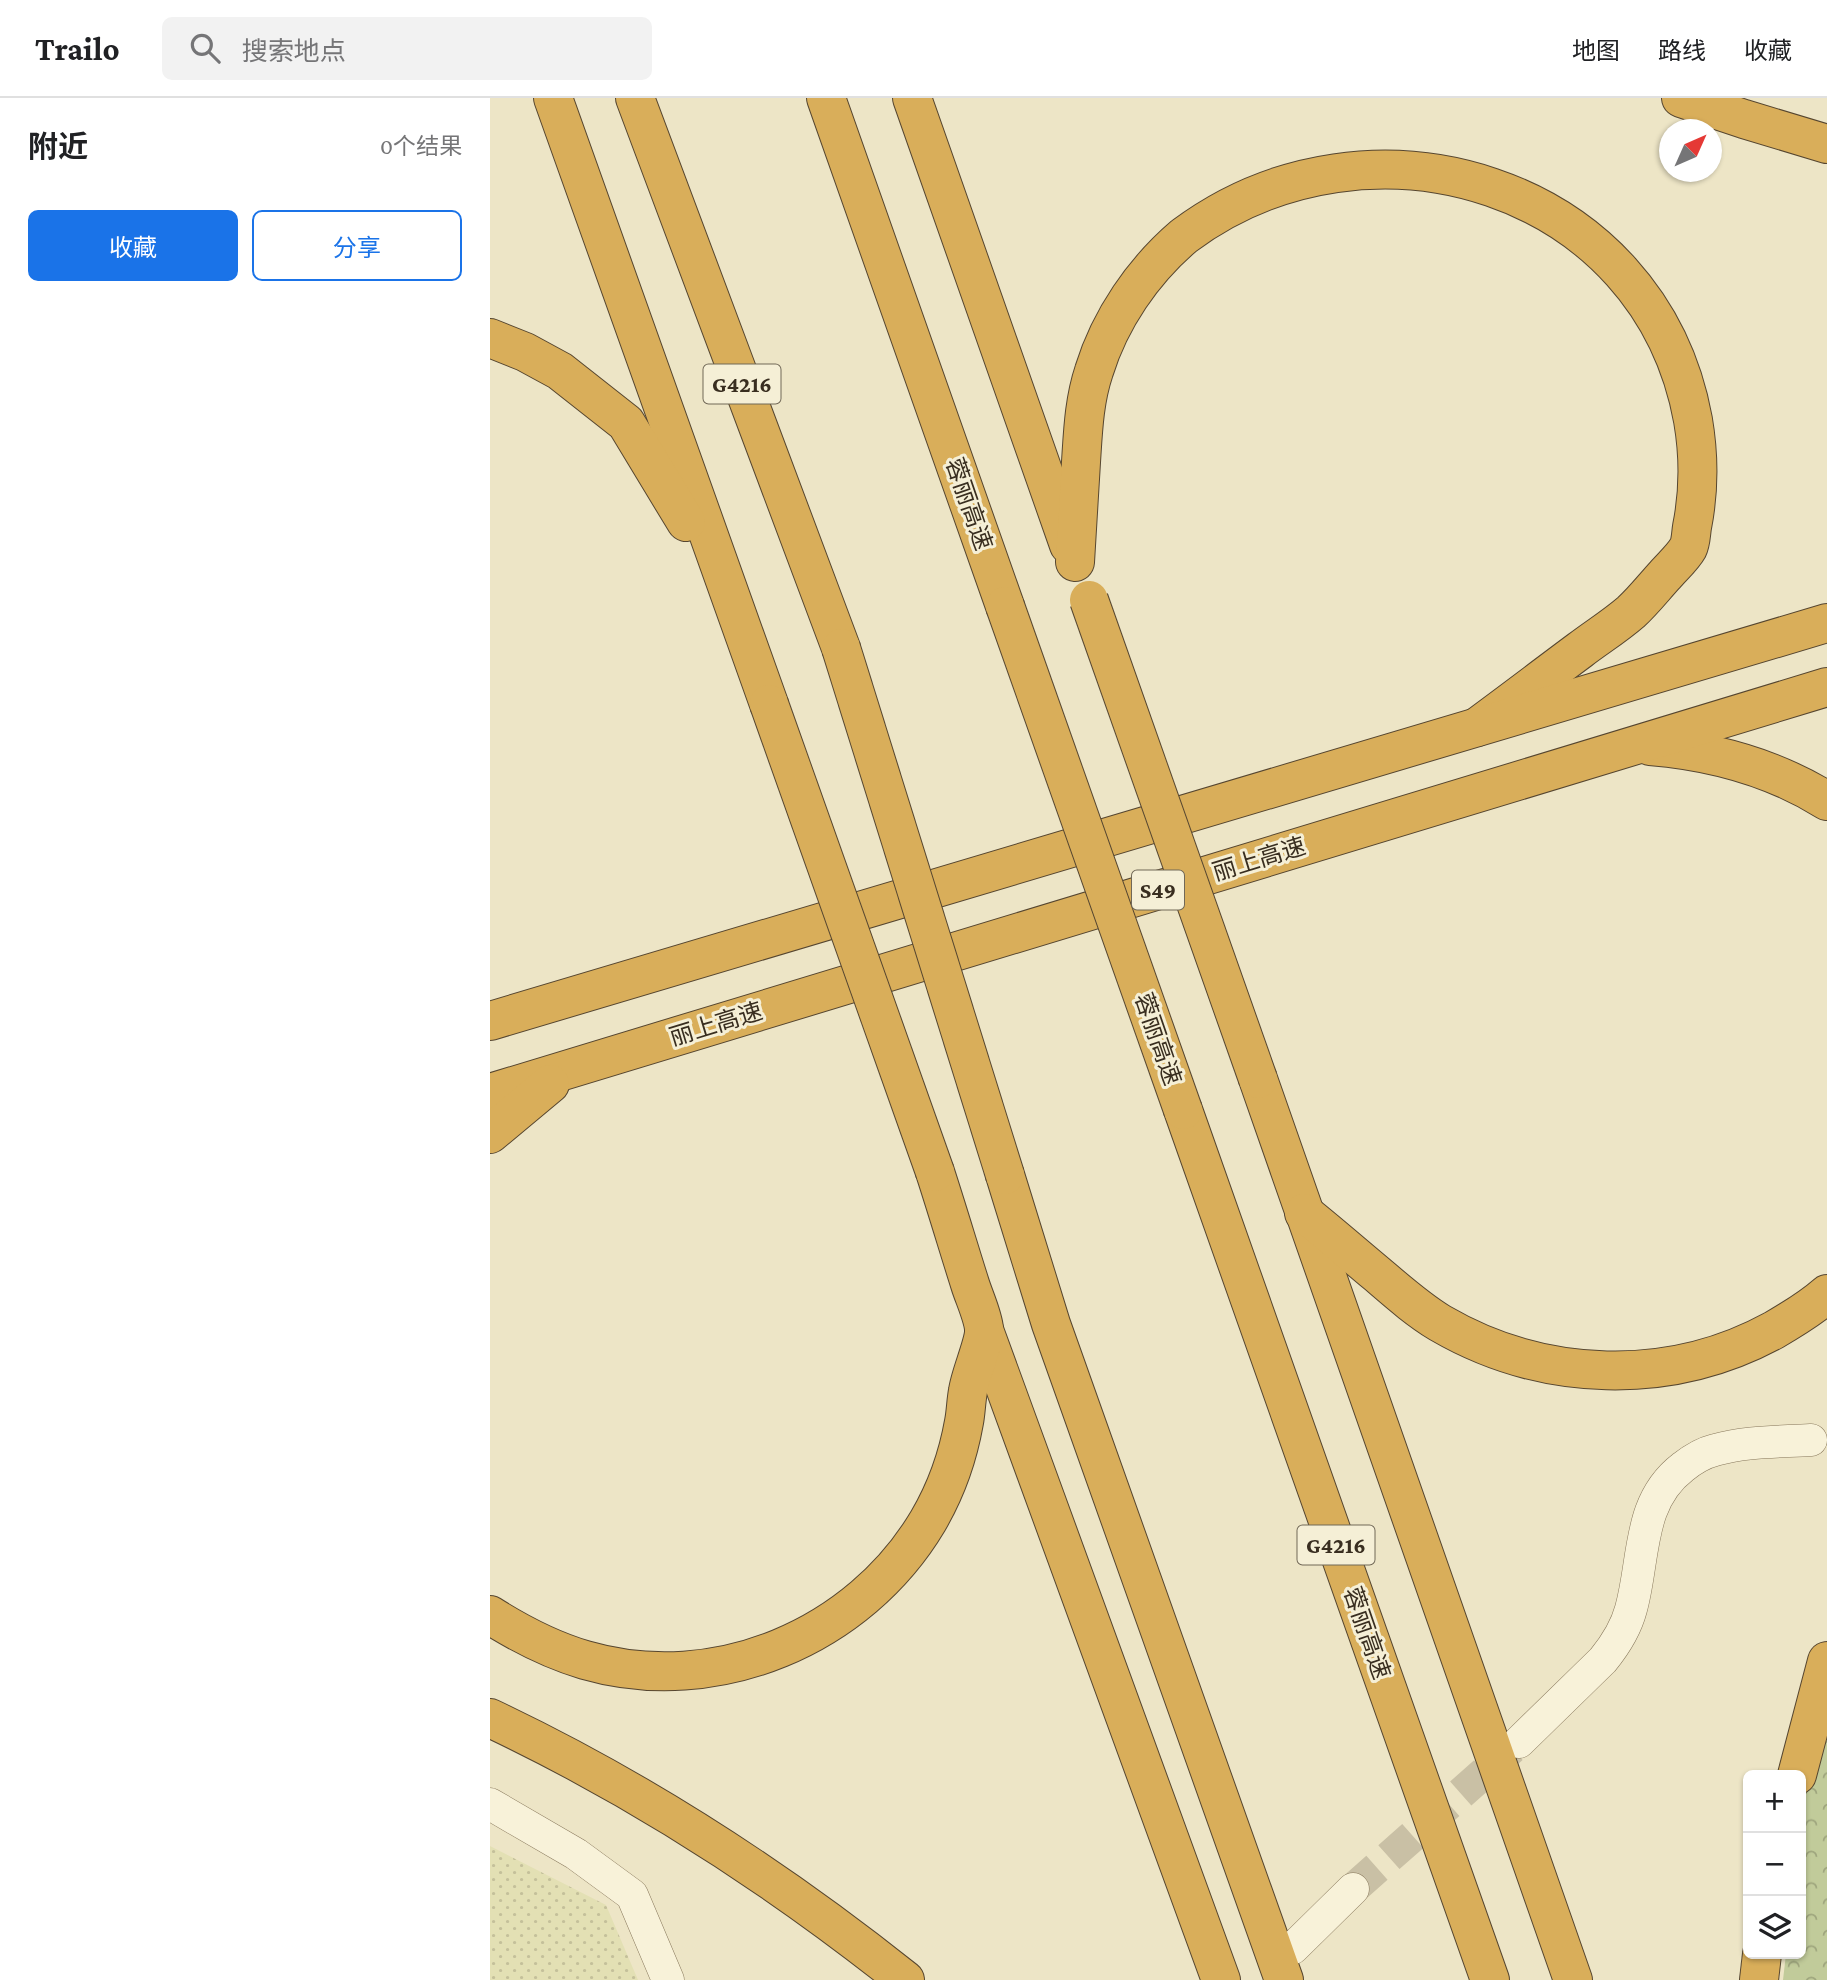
<!DOCTYPE html>
<html lang="zh">
<meta charset="utf-8">
<style>
:root{--surface:#fff;--page:#f2f2f2;--text:#202124;--muted:#757577;--line:#e0e0e0;--accent:#1a73e8}
body{margin:0;font-family:"Crimson Pro","Noto Sans SC",serif;background:var(--page);color:var(--text)}
.controls{position:absolute;right:21px;bottom:21px;display:grid;overflow:hidden;border-radius:10px;box-shadow:0 2px 5px #0004}
.controls button{width:63px;height:63px;display:grid;place-items:center;padding:0;border:0;border-bottom:2px solid var(--line);background:var(--surface);color:var(--text);font:35px sans-serif}
.compass{position:absolute;left:1169px;top:21px;width:63px;height:63px;border-radius:50%;background:var(--surface);box-shadow:0 2px 5px #0004;rotate:45deg}
.list{margin:0;padding:0;list-style:none}
h2{display:flex;justify-content:space-between;align-items:center;height:91px;margin:0;padding:0 28px;font-size:30px}
h2 small{font-size:23px;font-weight:400;color:var(--muted)}
.actions{display:flex;gap:14px;padding:21px 28px}
.actions a{flex:1;padding:16px 0;border:2px solid var(--accent);border-radius:10px;text-align:center;font-size:24px;color:var(--accent)}
.actions .main{background:var(--accent);color:#fff}
.icon{flex:none;width:38px;height:38px;fill:none;stroke:currentColor;stroke-width:2;stroke-linecap:round;stroke-linejoin:round}
.map{position:relative;flex:none;width:1337px;height:1882px;overflow:hidden}
header{display:flex;align-items:center;gap:42px;box-sizing:border-box;height:98px;padding:0 35px;background:var(--surface);border-bottom:2px solid var(--line)}
header strong{font-size:33px}
nav{display:flex;gap:38px;margin-inline-start:auto;font-size:24px}
.search{width:490px;height:63px;background:var(--page);display:flex;align-items:center;gap:18px;box-sizing:border-box;padding:0 24px;border-radius:10px;color:var(--muted);font-size:26px}
main{display:flex}
aside{flex:1;background:var(--surface)}
.map>svg:first-child{display:block}
</style>
<header>
<strong>Trailo</strong>
<div class="search"><svg class="icon" aria-label="search" viewBox="0 0 24 24"><circle cx="10" cy="10" r="6"/><path d="M15 15l6 6"/></svg>搜索地点</div>
<nav><a>地图</a><a>路线</a><a>收藏</a></nav>
</header>
<main>
<aside>
<h2>附近<small>0个结果</small></h2>
<ul class="list">
</ul>
<div class="actions"><a class="main">收藏</a><a>分享</a></div>
</aside>
<div class="map">
<svg width="1337" height="1882" viewBox="0 0 1337 1882">
<defs>
<pattern id="farmland-dots" width="8" height="8" patternUnits="userSpaceOnUse" patternTransform="scale(1.75)"><rect width="8" height="8" fill="#e3e0b4"/><path d="M2 2h.1M6 6h.1" fill="none" stroke="#c4c09a" stroke-width="1.8" stroke-linecap="round"/></pattern>
<pattern id="forest-crowns" width="20" height="18" patternUnits="userSpaceOnUse" patternTransform="scale(1.75)"><rect width="20" height="18" fill="#c1cb9a"/><path d="M2 6a3 3 0 1 1 6 0M12 15a3 3 0 1 1 6 0" fill="none" stroke="#9ea57d"/></pattern>
</defs>
<rect width="100%" height="100%" fill="#ede5c6"/>
<!-- farmland -->
<path fill="url(#farmland-dots)" d="M0,1748L116,1807L148,1882H0Z"/>
<!-- forest -->
<path fill="url(#forest-crowns)" d="M1337,1605V1882H1293L1296,1856H1311V1728L1319,1656Z"/>
<g fill="none" stroke-linecap="round" stroke-linejoin="round">
<!-- street-tunnel -->
<path stroke="#c9c0a5" stroke-width="32" stroke-dasharray="32 16" stroke-linecap="butt" d="M863,1791L1022,1650"/>
<!-- street casing -->
<g stroke="#88785c" stroke-width="33">
<g id="street">
<path d="M1029,1644L1113,1562C1126,1546 1136,1530 1141,1511C1155,1461 1147,1404 1193,1369C1203,1361 1213,1355 1225,1352C1256,1343 1290,1344 1321,1342"/>
<path d="M0,1706L86,1756L142,1797L178,1882"/>
<path d="M803,1850L863,1791"/>
</g>
</g>
<!-- highway casing -->
<g stroke="#564630" stroke-width="40">
<g id="highway">
<path d="M63,0L279,606"/>
<path d="M145,0L351,550"/>
<path d="M336,0L515,508"/>
<path d="M422,0L579,447"/>
<path d="M1191,0L1254,21L1337,46"/>
<path d="M0,240L35,254L70,273L136,325L196,424"/>
<path d="M585,464C587,431 589,398 591,364C593,333 594,303 604,273C620,221 653,173 694,138C879,0 1160,85 1203,322C1209,357 1209,394 1202,429C1201,435 1201,444 1198,450C1193,459 1182,469 1175,477C1164,489 1153,503 1141,514C1125,528 1107,539 1090,552C1055,578 1021,604 987,629"/>
<path d="M1160,648C1222,653 1284,670 1337,703"/>
<path d="M0,923L1337,525"/>
<path d="M768,981L1083,1882"/>
<path d="M0,995L1337,589"/>
<path d="M693,1012L1000,1882"/>
<path d="M0,1036L60,986"/>
<path d="M515,1077L561,1226L794,1882"/>
<path d="M814,1115C839,1135 863,1156 887,1176C908,1194 927,1211 950,1225C1053,1285 1180,1289 1284,1232C1303,1221 1321,1210 1337,1196"/>
<path d="M494,1232L731,1882"/>
<path d="M0,1517C30,1536 61,1552 95,1562C226,1600 369,1539 438,1423C455,1394 468,1358 474,1324C476,1314 476,1303 478,1293C480,1277 495,1244 494,1231C493,1218 484,1199 480,1186C468,1148 457,1111 445,1074"/>
<path d="M0,1620C148,1690 287,1780 415,1882"/>
<path d="M1307,1677L1337,1563"/>
<path d="M1269,1882L1272,1856"/>
</g>
</g>
<!-- street -->
<use href="#street" stroke="#f8f2d9" stroke-width="32"/>
<!-- highway -->
<use href="#highway" stroke="#d9ae5a" stroke-width="38"/>
<!-- highway-bridge casing -->
<g stroke="#564630" stroke-width="40" stroke-linecap="butt">
<g id="highway-bridge">
<path d="M599,502L768,981"/>
<path d="M515,508L693,1012"/>
<path d="M351,550L515,1077"/>
<path d="M279,606L445,1074"/>
</g>
</g>
<!-- highway-bridge -->
<use href="#highway-bridge" stroke="#d9ae5a" stroke-width="38"/>
</g>
<g text-anchor="middle" stroke-width="6" stroke-linejoin="round" paint-order="stroke">
<!-- shield labels -->
<g fill="#f5efd6" stroke="#716857" stroke-width="2">
<rect x="213.5" y="266.5" width="77" height="39" rx="5"/>
<rect x="642" y="772.5" width="52" height="39" rx="5"/>
<rect x="807.5" y="1427.5" width="77" height="39" rx="5"/>
</g>
<g font-size="23" font-weight="bold" fill="#392e20">
<text x="252" y="294">G4216</text>
<text x="668" y="800">S49</text>
<text x="846" y="1455">G4216</text>
</g>
<!-- street labels -->
<g font-size="24" fill="#392e20" stroke="#f5efd6">
<text transform="translate(479 406) rotate(71)" y="8">蓉丽高速</text>
<text transform="translate(769 761) rotate(-17)" y="8">丽上高速</text>
<text transform="translate(226 926) rotate(-17)" y="8">丽上高速</text>
<text transform="translate(668 941) rotate(71)" y="8">蓉丽高速</text>
<text transform="translate(877 1535) rotate(71)" y="8">蓉丽高速</text>
</g>
</g>
</svg>
<div class="controls">
<button>+</button>
<button>−</button>
<button><svg class="icon" aria-label="layers" viewBox="0 0 24 24"><path d="M12 4l9 5-9 5-9-5zM3 14l9 5 9-5"/></svg></button>
</div>
<svg class="compass" viewBox="-18 -18 36 36"><path d="M0-13l5 13h-10z" fill="#e53935"/><path d="M0 13l5-13h-10z" fill="#757577"/></svg>
</div>
</main>
